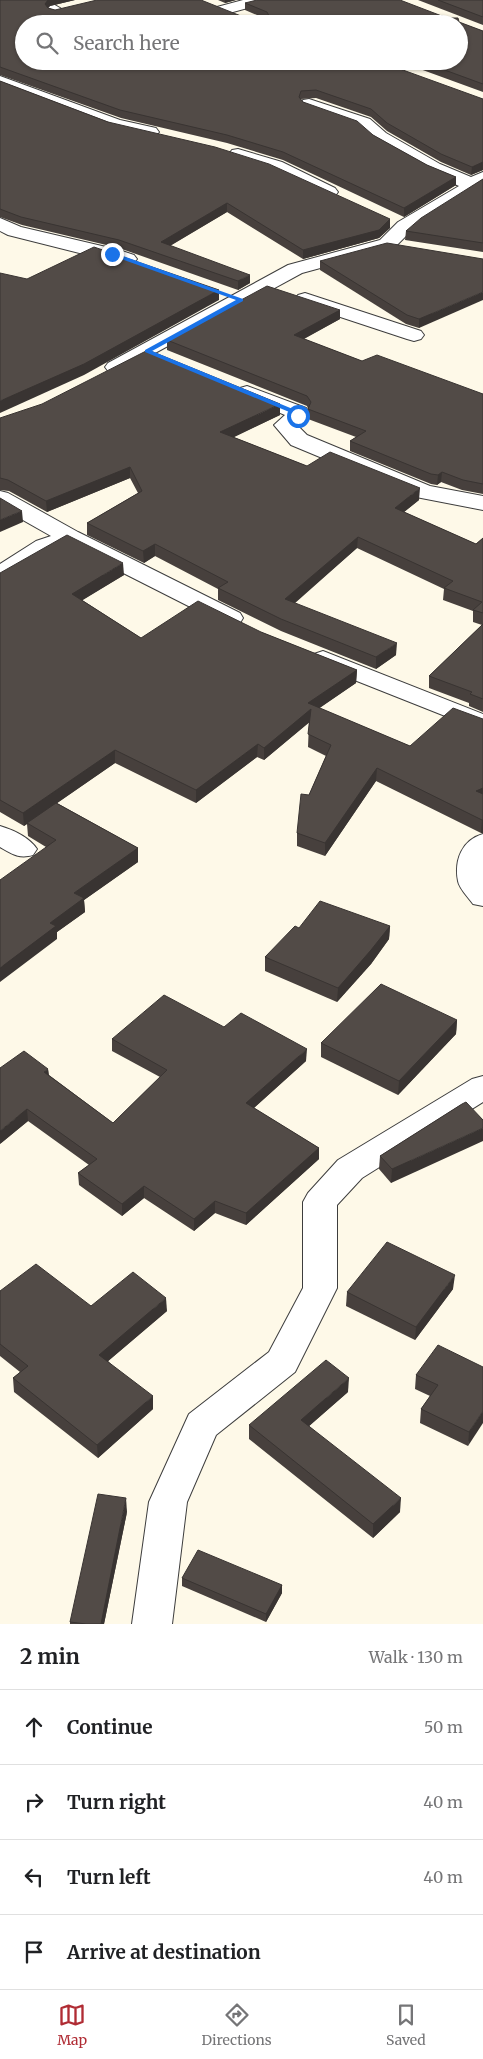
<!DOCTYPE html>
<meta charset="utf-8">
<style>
:root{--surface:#fff;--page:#f6f6f6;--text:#202124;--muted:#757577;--line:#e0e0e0;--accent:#b02c34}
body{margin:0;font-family:Merriweather,serif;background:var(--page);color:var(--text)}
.stop{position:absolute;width:15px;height:15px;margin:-11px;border:4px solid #1a73e8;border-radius:50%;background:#fff}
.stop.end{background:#1a73e8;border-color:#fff;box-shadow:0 1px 5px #0008}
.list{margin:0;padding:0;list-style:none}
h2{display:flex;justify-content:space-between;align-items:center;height:65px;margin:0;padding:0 20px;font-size:21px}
h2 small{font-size:16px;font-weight:400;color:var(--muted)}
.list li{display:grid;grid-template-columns:32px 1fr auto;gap:15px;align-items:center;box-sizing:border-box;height:75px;padding:0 20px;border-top:1px solid var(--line)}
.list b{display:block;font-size:19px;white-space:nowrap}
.list em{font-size:16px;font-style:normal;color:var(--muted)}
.icon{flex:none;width:28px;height:28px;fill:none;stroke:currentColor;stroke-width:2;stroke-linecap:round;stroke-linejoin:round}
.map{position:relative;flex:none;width:483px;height:1624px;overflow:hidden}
.search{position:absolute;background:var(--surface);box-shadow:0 1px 4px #0004;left:15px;right:15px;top:15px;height:55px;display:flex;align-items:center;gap:12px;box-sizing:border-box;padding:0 18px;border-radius:28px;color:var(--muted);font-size:19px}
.sheet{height:365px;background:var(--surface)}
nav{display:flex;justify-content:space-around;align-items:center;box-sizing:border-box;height:70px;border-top:1px solid var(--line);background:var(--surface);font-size:14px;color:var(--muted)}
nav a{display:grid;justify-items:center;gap:2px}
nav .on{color:var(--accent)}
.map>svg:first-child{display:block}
</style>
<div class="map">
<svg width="483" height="1624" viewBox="0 0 483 1624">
<rect width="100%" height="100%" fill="#fef9e8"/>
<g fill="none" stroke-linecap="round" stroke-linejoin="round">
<!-- minor casing -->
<g stroke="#3d3d3d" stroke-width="2">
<g id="minor">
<path d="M27,0H46L60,8L80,24H62Z"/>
<path d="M243,0H269L266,3L222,15L217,13L214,10L217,7Z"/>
<path d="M0,76L120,120L156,128L159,132L156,136L150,137L109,128L0,87Z"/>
<path d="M309,99L370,119L386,133L440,164L471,177L483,172V185L464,199L412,230L394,248L302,273L122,371L115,373L108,371L105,367L108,363L288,265L380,240L398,222L459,186L428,172L374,141L358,127L303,108L301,104L303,100Z"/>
<path d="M238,149L282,162L335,188L338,192L335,196L329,197L323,196L270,170L232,158L229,154L232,150Z"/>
<path d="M0,218L21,227L119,250L134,255L137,259L134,263L127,265L8,235L0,231Z"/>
<path d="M305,293L421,331L424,335L421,339L414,341L407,339L298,303L295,299L298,295Z"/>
<path d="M247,386L306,408L309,413L305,421L298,426L307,435L430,486L483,496V510L416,497L291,445L274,425L285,415L240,396L236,392L240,388Z"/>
<path d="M0,491L8,493L78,532L240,613L243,618L240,623L231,625L222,623L68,545C44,554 23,575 0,581V564L36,541L51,536L0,507Z"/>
<path d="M323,651L483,714V731L314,664L310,659L314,654Z"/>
<path d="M0,826C13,830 29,837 37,849L33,855C19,859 12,854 0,847Z"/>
<path d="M483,834V906L473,904C468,897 459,888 458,881C454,860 462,840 483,834Z"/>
<path d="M483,1076V1102L362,1178L337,1205V1288L295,1372L216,1435L187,1502L172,1624H132L149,1502L189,1414L269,1352L303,1288V1202L308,1193L338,1160L472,1079Z"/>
</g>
</g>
<!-- minor -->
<use href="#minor" fill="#fff" fill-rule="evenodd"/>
</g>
<!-- wall -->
<g fill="#47403d">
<path d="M0,0H75L50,6L48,8L55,10L246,18H264L245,10V3L447,18L483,31V92L398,61H459V24H24L483,99V170L471,175L441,162L387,131L371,117L316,98L301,99L303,102L373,135L427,165L456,177V185L404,217L283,160L227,143L121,118L0,75Z"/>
<path d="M218,0H236L225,3Z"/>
<path d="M418,0H483V25Z"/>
<path d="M0,81L390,228L379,238L303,259L227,212L170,246L250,283L238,290L119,248L22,225L0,217Z"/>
<path d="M483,179V252L405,240L406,231Z"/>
<path d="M483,259L419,328L406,324L320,270V261Z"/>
<path d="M340,310V319L304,339L362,361L483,394V494L462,490L441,482L437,485L431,484L350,451V441L356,437L308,419V409L307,406L167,350V340Z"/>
<path d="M280,415L233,437L307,466L419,500L404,512L476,544L483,538V712L469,706V703L429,688V676L482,625L473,622V611L443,600L444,589L357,548L294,603L396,655L376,669L281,631L218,600V589L155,556L144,563L87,535V523L138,493L130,478L47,512L9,491L0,490V418Z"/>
<path d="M0,573L124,575L82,600L141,638L261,632L357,670L356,683L319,708L410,746L483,719V833H481L376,781L325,856L297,846V833L309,795L326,756L308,747L309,722L264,760L257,757L196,803L115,763L57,803L138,848V862L84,900L85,912L57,932V939L46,847L28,836L27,824L24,826L0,812Z"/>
<path d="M390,926L389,939L371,964L337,1002L265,971V957L299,928Z"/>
<path d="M457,1020L456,1034L398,1095L321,1057V1043Z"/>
<path d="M224,1027L306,1061L254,1108L319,1148V1159L246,1225L215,1213L194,1231L144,1198L122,1216L79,1185L78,1173L89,1165L28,1121L0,1144L48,1069L49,1075L113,1123L160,1077L112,1051V1039Z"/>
<path d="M462,1104L391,1183L379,1169L380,1156Z"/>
<path d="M453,1289L415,1340L346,1306L347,1292Z"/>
<path d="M0,1291L91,1306L167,1311L108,1361L153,1409L98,1458L14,1392L13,1378L20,1372L0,1356Z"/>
<path d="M483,1367L468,1446L420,1423L421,1409L430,1396L415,1389L416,1375Z"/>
<path d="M348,1392L309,1426L400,1512L373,1538L249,1439V1425Z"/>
<path d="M127,1512L104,1624H70V1622Z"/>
<path d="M182,1578L282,1585V1593L266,1622L182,1586Z"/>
</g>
<!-- shaded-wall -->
<g fill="#393432">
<path d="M48,0H75L50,6L45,11V4Z"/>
<path d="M225,0H236L225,3Z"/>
<path d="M483,162V170L471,175L472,167Z"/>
<path d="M456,177V185L404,217V208Z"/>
<path d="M227,203V212L161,251V242Z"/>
<path d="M390,219V228L379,238L303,259V250Z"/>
<path d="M250,275V283L238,290V281Z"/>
<path d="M219,290V300L84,375L0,413V401Z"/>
<path d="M483,292V300L419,328V319Z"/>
<path d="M340,310V319L294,344V335Z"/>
<path d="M280,404V415L220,444V432Z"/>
<path d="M130,467V478L47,512L46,501Z"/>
<path d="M442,472L441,482L437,485L438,475Z"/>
<path d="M420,488L419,500L394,520L395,508Z"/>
<path d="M22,511L23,522L0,532V520Z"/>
<path d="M358,537L357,548L285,612V599Z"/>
<path d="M155,544V556L144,563L143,551Z"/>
<path d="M123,563L124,575L73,606L72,594Z"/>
<path d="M397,643L396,655L376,669V657Z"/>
<path d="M357,670L356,683L311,714V721L264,760V748L308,703Z"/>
<path d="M258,744L257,757L196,803V790Z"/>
<path d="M115,750V763L24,826L23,813Z"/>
<path d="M377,768L376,781L325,856V843Z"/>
<path d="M483,788V800L476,791Z"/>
<path d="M482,820H483V833H481Z"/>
<path d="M138,848V862L84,900L85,912L57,932V939L0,982V968L50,923L74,893Z"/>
<path d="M390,926L389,939L371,964L337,1002L338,988Z"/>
<path d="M457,1020L456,1034L398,1095L399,1081Z"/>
<path d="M307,1049L306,1061L246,1115V1103Z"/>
<path d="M48,1069L49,1081L44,1072Z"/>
<path d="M27,1109L28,1121L0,1144V1131Z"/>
<path d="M483,1128V1141L391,1183L392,1169Z"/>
<path d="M319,1148V1159L246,1225V1213Z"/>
<path d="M144,1186V1198L122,1216V1204Z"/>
<path d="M215,1201V1213L194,1231V1219Z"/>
<path d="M455,1275L453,1289L415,1340L416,1327Z"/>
<path d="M166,1298L167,1311L100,1368L99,1355Z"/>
<path d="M349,1378L348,1392L300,1434L301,1420Z"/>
<path d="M153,1396V1409L98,1458L97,1445Z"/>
<path d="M483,1411V1423L468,1446L469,1432Z"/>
<path d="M126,1498L127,1512L104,1624H101Z"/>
<path d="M401,1498L400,1512L373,1538V1524Z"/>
<path d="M282,1585V1593L266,1622V1614Z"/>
</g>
<!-- building -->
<g fill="#524b47" stroke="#393432">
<path d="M0,0H48L45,4L48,8L55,10L97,0H201L246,18H270L267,12L245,3L257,0H400L447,18H458L459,22L483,31V84L420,61H459V24H24V61H378L483,99V162L472,167L441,154L387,123L371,109L316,90L301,91L299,97L303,102L357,121L373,135L427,165L456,177L404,208L283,152L227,135L120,110L0,67Z"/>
<path d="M438,0H483V17Z"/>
<path d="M0,81L108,122L215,147L269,164L390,219L379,230L303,250L227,203L161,242L250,275L238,281L119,240L21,217L0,209Z"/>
<path d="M483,179V243L406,231L421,218Z"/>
<path d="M387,243L483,259V292L419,319L407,315L320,261Z"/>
<path d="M94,247L219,290L84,364L0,401V273L27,279Z"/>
<path d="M267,286L340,310L294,335L362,361L377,355L483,394V484L463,480L442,472L438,475L431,474L350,441L366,431L308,409L311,402L307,396L167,340Z"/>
<path d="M148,350L280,404L220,432L307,466L330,452L420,488L395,508L476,544L483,538V613L473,610L482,602L444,588L453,581L358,537L285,599L397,643L376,657L281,619L218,588L228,582L155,544L143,551L87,523L142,491L130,467L46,501L8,480L0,478V418L42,404Z"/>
<path d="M0,498L22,511L0,520Z"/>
<path d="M67,535L123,563L72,594L141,638L198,601L261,632L357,670L308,703L410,746L453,708L483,719V788L476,791L483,794V820H482L377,768L325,843L297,833L301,794L309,795L331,745L308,734L311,709L264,748L258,744L196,790L115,750L23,813L0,800V573Z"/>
<path d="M483,624V699L470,694L472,692L429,676Z"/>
<path d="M56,803L138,848L74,893L84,898L50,923L56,926L0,968V880L56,840L27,823Z"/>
<path d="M320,901L390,926L371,950L338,988L265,957L295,926L299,928Z"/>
<path d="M381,984L457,1020L399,1081L321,1043Z"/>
<path d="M164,995L224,1027L241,1013L307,1049L246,1103L319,1148L246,1213L215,1201L194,1219L144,1186L122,1204L78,1173L97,1159L27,1109L0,1131V1068L24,1051L48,1069L44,1072L113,1123L167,1070L112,1039Z"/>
<path d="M466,1102L483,1120V1128L392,1169L380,1156L462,1104Z"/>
<path d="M387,1242L455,1275L416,1327L347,1292Z"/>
<path d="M36,1264L91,1306L133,1272L166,1298L99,1355L153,1396L97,1445L13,1378L28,1366L0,1344V1291Z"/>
<path d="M438,1345L483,1367V1411L469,1432L421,1409L438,1385L416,1375Z"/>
<path d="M326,1360L349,1378L301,1420L401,1498L373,1524L249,1425Z"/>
<path d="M98,1494L126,1498L101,1624H86L70,1622Z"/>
<path d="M198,1550L282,1585L266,1614L182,1578Z"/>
</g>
<!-- route -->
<path fill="#1a73e8" d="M112,252L243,299V301L152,351L300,412V417H295L294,414L145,352V350L236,300L110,255Z"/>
</svg>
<div class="stop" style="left:298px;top:416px"></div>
<div class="stop end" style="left:112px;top:254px"></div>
<div class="search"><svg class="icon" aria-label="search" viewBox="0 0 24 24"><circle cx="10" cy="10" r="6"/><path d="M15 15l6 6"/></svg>Search here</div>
</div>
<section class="sheet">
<h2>2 min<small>Walk · 130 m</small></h2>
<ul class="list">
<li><svg class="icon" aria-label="ahead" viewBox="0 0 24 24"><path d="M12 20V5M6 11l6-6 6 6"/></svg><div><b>Continue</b></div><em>50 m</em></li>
<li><svg class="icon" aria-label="right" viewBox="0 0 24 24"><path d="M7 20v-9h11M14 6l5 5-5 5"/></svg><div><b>Turn right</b></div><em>40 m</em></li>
<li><svg class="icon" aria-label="left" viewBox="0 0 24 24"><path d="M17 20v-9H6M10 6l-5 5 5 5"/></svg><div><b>Turn left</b></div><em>40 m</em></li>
<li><svg class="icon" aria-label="arrive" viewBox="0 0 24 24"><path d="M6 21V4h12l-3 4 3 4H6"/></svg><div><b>Arrive at destination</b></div></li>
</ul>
</section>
<nav>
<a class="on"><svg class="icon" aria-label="map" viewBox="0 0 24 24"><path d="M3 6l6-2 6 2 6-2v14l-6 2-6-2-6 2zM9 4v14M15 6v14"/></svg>Map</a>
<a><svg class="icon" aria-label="directions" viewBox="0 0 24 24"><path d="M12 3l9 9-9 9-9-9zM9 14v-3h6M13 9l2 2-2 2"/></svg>Directions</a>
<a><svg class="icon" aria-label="saved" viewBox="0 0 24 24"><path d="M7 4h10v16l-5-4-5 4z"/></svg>Saved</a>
</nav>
